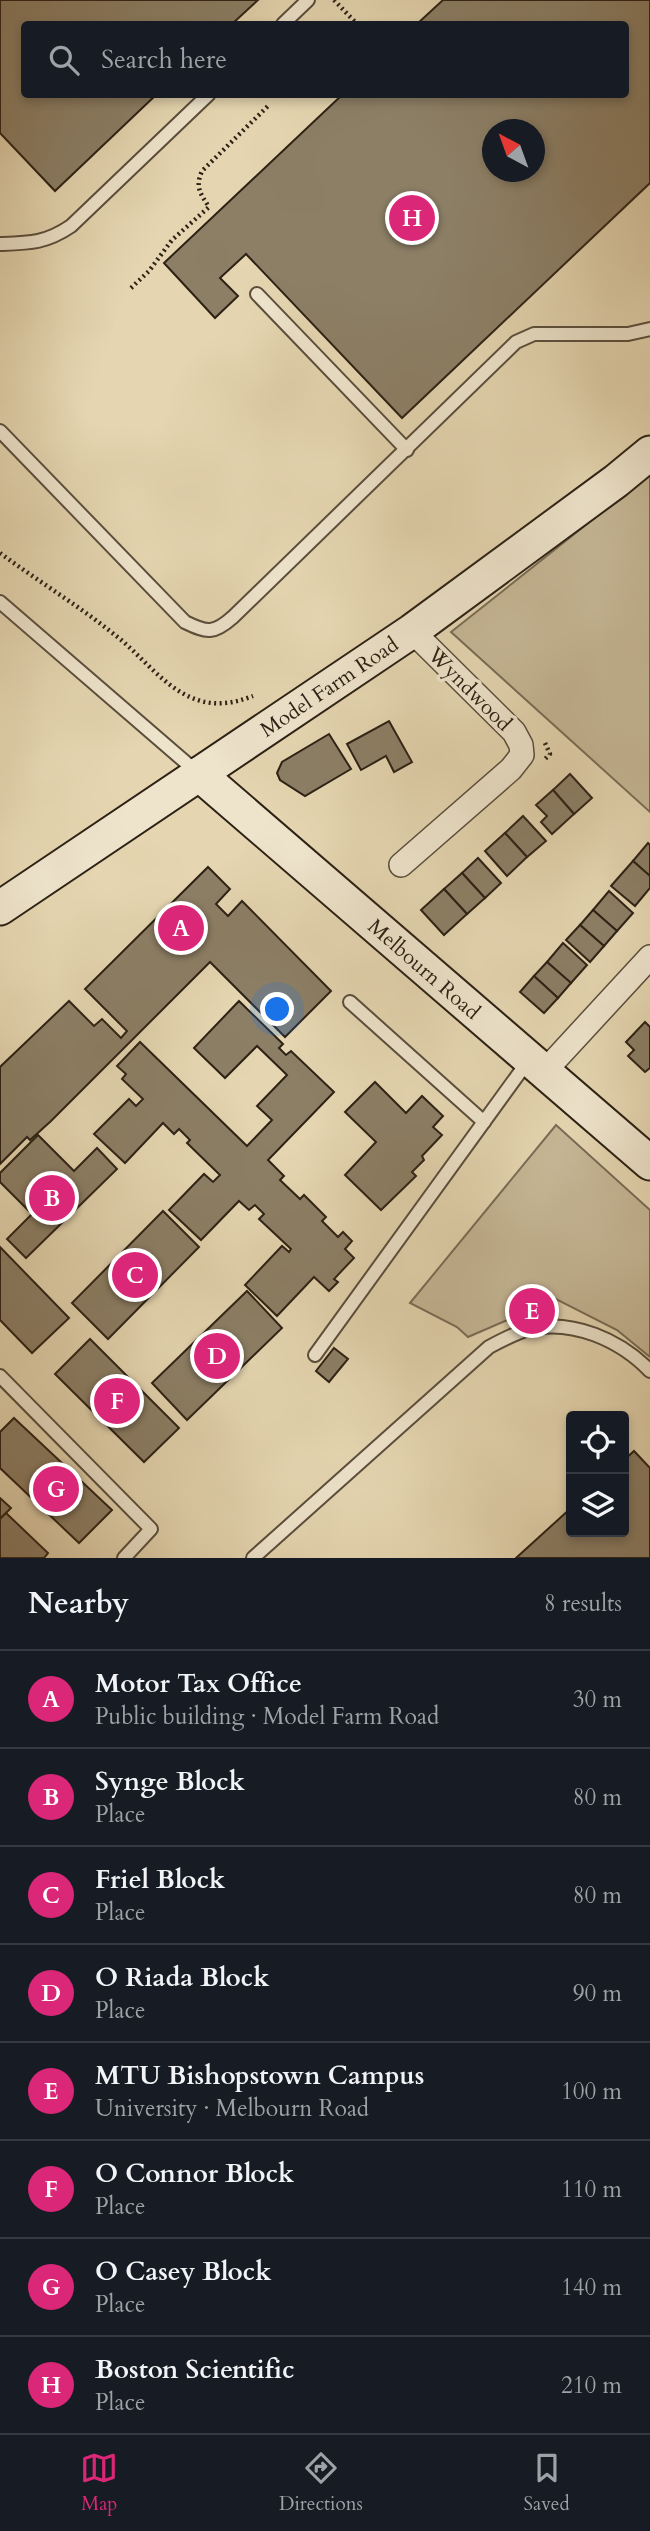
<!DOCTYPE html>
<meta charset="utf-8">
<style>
:root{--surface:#171b24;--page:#20242c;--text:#f1f3f6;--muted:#9ea1a6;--line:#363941;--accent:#db2777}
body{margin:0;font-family:Cardo,serif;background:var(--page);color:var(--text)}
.controls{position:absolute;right:21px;bottom:21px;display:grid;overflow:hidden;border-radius:7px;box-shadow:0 4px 10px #0003}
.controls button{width:63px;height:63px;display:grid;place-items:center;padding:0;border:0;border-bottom:2px solid var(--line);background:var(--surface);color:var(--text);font:35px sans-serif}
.compass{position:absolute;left:482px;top:119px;width:63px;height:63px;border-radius:50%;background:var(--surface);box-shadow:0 4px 10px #0003;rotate:319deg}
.you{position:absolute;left:278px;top:1010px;width:24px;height:24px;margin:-18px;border:5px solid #fff;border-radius:50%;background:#1a73e8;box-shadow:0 0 0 10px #1a73e833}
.badge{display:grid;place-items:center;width:46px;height:46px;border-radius:50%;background:var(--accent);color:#fff;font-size:23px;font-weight:700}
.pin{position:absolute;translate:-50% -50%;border:4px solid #fff;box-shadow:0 2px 7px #0006}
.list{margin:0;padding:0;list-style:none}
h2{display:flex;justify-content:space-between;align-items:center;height:91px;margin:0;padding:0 28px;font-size:30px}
h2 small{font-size:23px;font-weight:400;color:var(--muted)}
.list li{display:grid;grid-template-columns:46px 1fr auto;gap:21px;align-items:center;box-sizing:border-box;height:98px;padding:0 28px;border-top:2px solid var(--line)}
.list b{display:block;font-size:26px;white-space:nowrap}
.list p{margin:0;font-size:23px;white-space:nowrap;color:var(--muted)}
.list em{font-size:23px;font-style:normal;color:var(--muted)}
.icon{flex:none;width:38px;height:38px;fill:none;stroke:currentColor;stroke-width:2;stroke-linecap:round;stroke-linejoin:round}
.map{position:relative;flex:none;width:650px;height:1558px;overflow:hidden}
.search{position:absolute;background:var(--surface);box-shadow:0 4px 10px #0003;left:21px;right:21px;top:21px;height:77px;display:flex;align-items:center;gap:18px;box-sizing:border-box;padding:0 24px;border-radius:7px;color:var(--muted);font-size:26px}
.sheet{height:875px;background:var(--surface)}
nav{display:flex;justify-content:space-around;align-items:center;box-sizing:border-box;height:98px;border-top:2px solid var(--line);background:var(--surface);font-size:19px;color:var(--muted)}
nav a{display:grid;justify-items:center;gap:4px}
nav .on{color:var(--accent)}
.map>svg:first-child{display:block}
</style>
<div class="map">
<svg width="650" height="1558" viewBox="0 0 650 1558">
<rect width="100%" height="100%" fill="#e5d6b1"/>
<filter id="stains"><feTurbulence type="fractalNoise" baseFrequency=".00286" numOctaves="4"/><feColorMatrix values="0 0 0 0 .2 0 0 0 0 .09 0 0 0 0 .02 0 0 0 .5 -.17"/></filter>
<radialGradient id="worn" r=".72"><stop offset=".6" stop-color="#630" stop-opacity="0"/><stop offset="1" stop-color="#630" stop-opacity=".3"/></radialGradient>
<!-- grass -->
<g fill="#c6b796" stroke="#796c56" stroke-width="2">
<path d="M650,474V812L451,632Z"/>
<path d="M556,1125L650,1210V1357L617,1330L556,1299L468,1337L457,1327L410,1303Z"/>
</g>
<!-- building -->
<g fill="#8c7f66" stroke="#2c2115" stroke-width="2" fill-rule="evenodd">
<path d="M0,0H258L232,24H24V94H157L55,191L0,133Z"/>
<path d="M443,0H650V183L402,418L246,254L220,278L238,296L215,318L164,263L343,94H626V24H417ZM492,130H534V172H492Z"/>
<path d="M389,721L412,762L394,772L386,756L361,770L347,744Z"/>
<path d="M329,734L351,769L305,796L280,780L277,773L282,762Z"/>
<path d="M570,774L592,798L574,814L553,790Z"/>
<path d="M553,790L574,814L552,834L541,822L547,816L536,805Z"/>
<path d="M523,816L546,841L527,857L505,833Z"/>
<path d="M505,833L527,857L507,876L485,851Z"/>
<path d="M648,843L650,845V876L633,861Z"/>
<path d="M478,858L501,883L485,898L462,873Z"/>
<path d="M633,861L650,876V888L635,906L611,886Z"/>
<path d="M208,867L230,889L216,904L228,916L242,901L331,991L285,1037L210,962L51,1121L30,1140L27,1137L0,1164V1067L69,1001L94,1026L102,1019L121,1038L127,1031L85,989Z"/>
<path d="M462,873L485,898L467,914L444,889Z"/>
<path d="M444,889L467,914L444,935L421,910Z"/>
<path d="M609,891L633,913L617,931L593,910Z"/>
<path d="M593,910L617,931L604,946L580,925Z"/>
<path d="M580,925L604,946L590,962L566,940Z"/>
<path d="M563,943L587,965L571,983L547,962Z"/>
<path d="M547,962L571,983L558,998L534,976Z"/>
<path d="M534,976L558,998L544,1013L520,992Z"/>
<path d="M239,1001L283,1044L279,1048L286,1055L291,1051L334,1092L268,1160L284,1176L280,1180L300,1199L304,1195L326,1217L322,1221L338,1237L343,1232L352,1241L345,1249L354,1258L334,1279L338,1282L329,1291L314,1277L277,1316L245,1285L282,1246L289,1252L291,1249L259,1219L264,1214L255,1205L249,1210L239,1201L201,1240L169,1210L204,1174L213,1182L220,1175L187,1143L190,1140L179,1129L174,1134L163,1123L125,1163L94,1134L129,1099L136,1106L143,1099L122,1079L126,1074L117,1066L140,1042L247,1146L272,1120L257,1106L287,1075L257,1046L225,1078L194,1048Z"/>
<path d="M645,1022L650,1027V1068L645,1072L628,1056L634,1050L626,1042Z"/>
<path d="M375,1082L406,1113L422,1096L443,1116L433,1127L442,1135L422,1156L424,1160L412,1172L416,1176L381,1210L345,1175L376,1142L345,1112Z"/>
<path d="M38,1135L74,1171L97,1148L117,1169L26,1258L7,1239L32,1214L0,1182V1173Z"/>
<path d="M163,1211L199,1247L108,1339L72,1303Z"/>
<path d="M0,1247L69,1318L32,1353L0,1320Z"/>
<path d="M247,1291L282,1328L187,1420L152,1383Z"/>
<path d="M90,1339L179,1428L144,1462L55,1374Z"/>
<path d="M334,1348L348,1359L329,1382L316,1371Z"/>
<path d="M14,1418L112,1510L79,1543L0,1468V1432Z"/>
<path d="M634,1451L650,1468V1558H516L571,1508V1532H624V1460Z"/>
<path d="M0,1498L11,1508L0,1519Z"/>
<path d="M6,1513L48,1553L44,1558H0V1519Z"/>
</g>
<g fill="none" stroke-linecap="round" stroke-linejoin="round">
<!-- lane casing -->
<g stroke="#5a4e3c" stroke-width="16">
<g id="lane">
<path d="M283,24L308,0"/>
<path d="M0,244C30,243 46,243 71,226L209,94"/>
<path d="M257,294L407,450"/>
<path d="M0,431L185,622C207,633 214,634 233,617L516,342L534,334H628L650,329"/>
<path d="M0,602L198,773"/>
<path d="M350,1002L484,1122"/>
<path d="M315,1355L528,1061"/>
<path d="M0,1376L151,1529L124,1558"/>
<path d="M253,1558L489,1347C502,1340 515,1333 529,1329C573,1319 620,1340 650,1371"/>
</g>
</g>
<!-- street casing -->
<g stroke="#5a4e3c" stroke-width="26">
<g id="street">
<path d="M401,865L511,769L522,755L521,745L514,732L412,631"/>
<path d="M544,1072L650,957"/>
</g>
</g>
<!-- secondary casing -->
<g stroke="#2c2115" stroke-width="37">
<g id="secondary">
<path d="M199,774L650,1163"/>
<path d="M0,908L412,631L616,481L650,453"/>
</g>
</g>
<!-- path -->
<g stroke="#2c2115" stroke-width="4.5" stroke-dasharray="2 3.5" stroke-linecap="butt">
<path d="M334,0L357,24"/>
<path d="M131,288L149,271L172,240L209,207C200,193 195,187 202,171L270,104"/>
<path d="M0,553C38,581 79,606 115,635C140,654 161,684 190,697C212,707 232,704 253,696"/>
<path d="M545,743L550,754L545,759"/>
</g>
<!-- lane -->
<use href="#lane" stroke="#eee4cc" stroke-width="12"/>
<!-- street -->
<use href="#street" stroke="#eee4cc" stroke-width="23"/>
<!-- secondary -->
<use href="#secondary" stroke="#eee4cc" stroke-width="33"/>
</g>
<g text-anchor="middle" stroke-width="7" stroke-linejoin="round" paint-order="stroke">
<!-- street labels -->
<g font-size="21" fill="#2c2115" stroke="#eee4cc">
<text transform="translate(329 687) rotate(-34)" y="7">Model Farm Road</text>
<text transform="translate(470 689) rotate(45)" y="7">Wyndwood</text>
<text transform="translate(424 969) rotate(41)" y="7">Melbourn Road</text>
</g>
</g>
<rect width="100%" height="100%" filter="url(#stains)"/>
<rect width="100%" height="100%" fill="url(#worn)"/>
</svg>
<div class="controls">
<button><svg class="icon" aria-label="locate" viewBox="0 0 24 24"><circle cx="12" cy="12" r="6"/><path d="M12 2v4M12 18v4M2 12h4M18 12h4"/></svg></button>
<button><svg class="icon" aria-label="layers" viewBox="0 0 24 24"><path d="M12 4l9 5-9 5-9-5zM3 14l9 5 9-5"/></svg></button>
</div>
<svg class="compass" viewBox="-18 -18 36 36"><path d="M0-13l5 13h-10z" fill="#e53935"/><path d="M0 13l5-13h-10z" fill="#9ea1a6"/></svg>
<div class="you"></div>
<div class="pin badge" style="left:181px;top:928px">A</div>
<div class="pin badge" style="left:52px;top:1198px">B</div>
<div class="pin badge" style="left:135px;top:1275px">C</div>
<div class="pin badge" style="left:217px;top:1356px">D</div>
<div class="pin badge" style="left:532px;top:1311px">E</div>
<div class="pin badge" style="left:117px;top:1401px">F</div>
<div class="pin badge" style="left:56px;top:1489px">G</div>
<div class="pin badge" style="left:412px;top:218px">H</div>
<div class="search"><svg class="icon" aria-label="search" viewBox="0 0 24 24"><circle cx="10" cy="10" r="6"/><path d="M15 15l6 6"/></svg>Search here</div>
</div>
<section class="sheet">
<h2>Nearby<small>8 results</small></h2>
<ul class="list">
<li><span class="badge">A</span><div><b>Motor Tax Office</b><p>Public building · Model Farm Road</p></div><em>30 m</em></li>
<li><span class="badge">B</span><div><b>Synge Block</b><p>Place</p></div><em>80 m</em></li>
<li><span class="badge">C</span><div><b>Friel Block</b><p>Place</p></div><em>80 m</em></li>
<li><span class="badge">D</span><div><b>O Riada Block</b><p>Place</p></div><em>90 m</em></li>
<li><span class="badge">E</span><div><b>MTU Bishopstown Campus</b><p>University · Melbourn Road</p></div><em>100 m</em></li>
<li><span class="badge">F</span><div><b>O Connor Block</b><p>Place</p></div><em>110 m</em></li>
<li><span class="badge">G</span><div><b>O Casey Block</b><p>Place</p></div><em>140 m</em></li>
<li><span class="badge">H</span><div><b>Boston Scientific</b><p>Place</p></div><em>210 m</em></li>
</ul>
</section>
<nav>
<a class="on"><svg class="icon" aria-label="map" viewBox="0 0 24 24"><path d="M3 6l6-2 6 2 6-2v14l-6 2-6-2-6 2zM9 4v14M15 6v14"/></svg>Map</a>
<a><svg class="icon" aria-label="directions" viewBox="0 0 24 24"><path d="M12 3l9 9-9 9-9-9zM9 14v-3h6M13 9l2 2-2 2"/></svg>Directions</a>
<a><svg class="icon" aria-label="saved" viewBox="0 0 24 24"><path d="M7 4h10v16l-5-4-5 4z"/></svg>Saved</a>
</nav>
